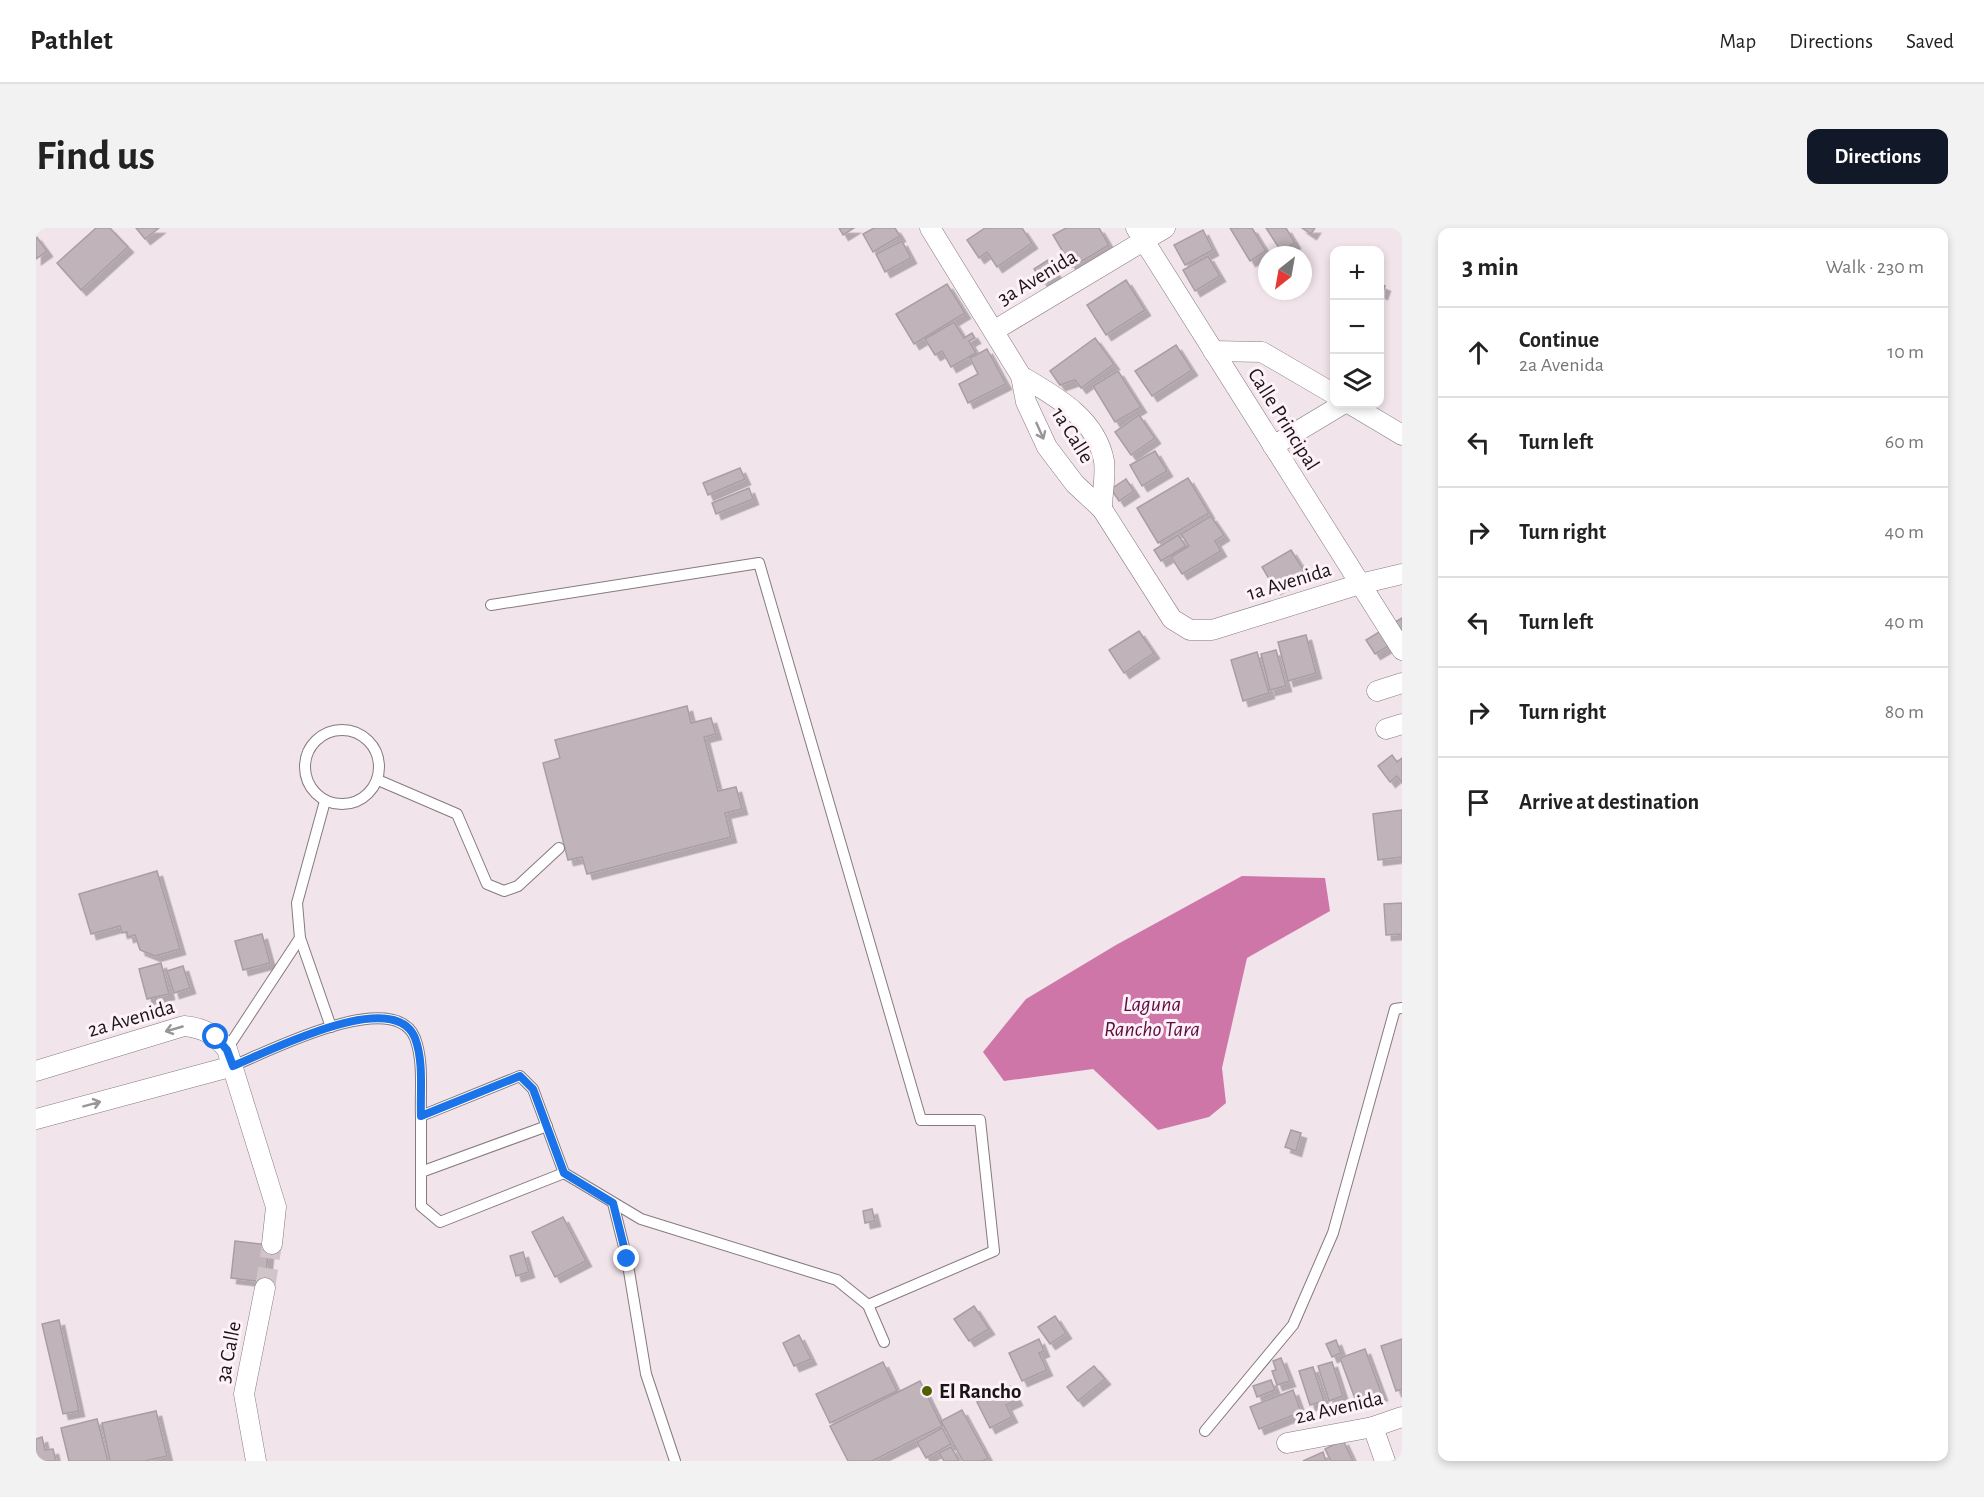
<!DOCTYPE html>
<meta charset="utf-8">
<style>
:root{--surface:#fff;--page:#f2f2f2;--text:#222;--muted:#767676;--line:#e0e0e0;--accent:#111827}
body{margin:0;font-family:"Alegreya Sans",sans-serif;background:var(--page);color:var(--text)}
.controls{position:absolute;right:18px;top:18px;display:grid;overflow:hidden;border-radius:12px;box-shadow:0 3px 9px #0003}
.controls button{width:54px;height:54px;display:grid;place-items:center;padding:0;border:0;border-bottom:2px solid var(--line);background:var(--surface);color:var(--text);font:30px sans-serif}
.compass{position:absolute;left:1222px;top:18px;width:54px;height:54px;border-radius:50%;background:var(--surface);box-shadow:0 3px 9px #0003;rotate:211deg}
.stop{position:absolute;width:18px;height:18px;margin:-14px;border:4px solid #1a73e8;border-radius:50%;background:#fff}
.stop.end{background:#1a73e8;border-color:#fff;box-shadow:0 2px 6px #0008}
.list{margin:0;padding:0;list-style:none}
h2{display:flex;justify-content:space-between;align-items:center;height:78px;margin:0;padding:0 24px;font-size:26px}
h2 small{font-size:20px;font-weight:400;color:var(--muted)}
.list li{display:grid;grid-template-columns:39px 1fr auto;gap:18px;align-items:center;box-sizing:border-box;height:90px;padding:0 24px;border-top:2px solid var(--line)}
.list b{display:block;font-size:22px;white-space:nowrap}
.list p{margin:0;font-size:20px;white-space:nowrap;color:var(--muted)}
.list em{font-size:20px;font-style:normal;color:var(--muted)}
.icon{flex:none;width:33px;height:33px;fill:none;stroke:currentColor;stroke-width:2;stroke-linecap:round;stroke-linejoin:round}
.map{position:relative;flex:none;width:1366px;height:1233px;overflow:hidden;border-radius:12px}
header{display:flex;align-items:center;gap:36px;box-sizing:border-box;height:84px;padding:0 30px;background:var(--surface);border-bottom:2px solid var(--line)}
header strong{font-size:28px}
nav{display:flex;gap:33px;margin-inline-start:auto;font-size:21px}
.intro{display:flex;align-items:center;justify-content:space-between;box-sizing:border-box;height:144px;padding:0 36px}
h1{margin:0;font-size:42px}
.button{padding:15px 27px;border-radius:12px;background:var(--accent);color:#fff;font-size:21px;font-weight:700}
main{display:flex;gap:36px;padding:0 36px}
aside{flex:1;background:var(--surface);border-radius:12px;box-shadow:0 3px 9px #0003}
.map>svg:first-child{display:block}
</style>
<header>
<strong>Pathlet</strong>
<nav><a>Map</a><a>Directions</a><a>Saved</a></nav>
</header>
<div class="intro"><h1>Find us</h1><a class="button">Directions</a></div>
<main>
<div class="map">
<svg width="1366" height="1233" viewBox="0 0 1366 1233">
<defs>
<filter id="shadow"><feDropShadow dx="5.5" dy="5.5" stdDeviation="0" flood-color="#0004"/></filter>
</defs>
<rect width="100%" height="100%" fill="#f1e4ea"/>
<!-- water -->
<path fill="#cf76a9" d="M1206,648L1289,650L1294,683L1211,730L1186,840L1190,875L1173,889L1122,902L1057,841L968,853L947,824L990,771L1080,717Z"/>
<!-- building -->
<g fill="#c0b4ba" stroke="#a99ea4" stroke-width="1.5" filter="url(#shadow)">
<path d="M60,0H74L92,19L45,62L21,35Z"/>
<path d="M100,0H123L109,11Z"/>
<path d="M803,0H818L807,7Z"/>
<path d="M838,0H859L864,8L837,24L827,6Z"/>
<path d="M949,0H986L996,15L961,39L951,24L943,30L931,12Z"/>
<path d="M1030,0H1063L1073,17L1036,39L1017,7Z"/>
<path d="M1194,0H1216L1230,23L1214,33Z"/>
<path d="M1230,0H1250L1259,15L1245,23Z"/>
<path d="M1266,0H1279L1275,6Z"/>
<path d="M1167,2L1177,22L1149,37L1138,17Z"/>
<path d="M0,8L11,23L0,31Z"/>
<path d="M866,13L875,30L849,44L840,26Z"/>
<path d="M1172,28L1184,48L1159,63L1147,42Z"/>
<path d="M1012,32L1021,47L1008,56L998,41Z"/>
<path d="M1090,52L1109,82L1070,107L1051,77Z"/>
<path d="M911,56L929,85L878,116L860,86Z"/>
<path d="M1344,56L1349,58L1346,66L1344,65Z"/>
<path d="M918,94L928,110L936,105L939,110L933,113L940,125L915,139L906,123L899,127L889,111Z"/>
<path d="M1059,110L1078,136L1045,160L1039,152L1024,157L1014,143Z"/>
<path d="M1140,117L1156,142L1116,168L1099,143Z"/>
<path d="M951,121L970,156L932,175L923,156L942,146L934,130Z"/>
<path d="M1082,143L1105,179L1079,194L1057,158Z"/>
<path d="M1103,187L1119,210L1095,227L1079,204Z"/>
<path d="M1119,223L1131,243L1106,258L1094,237Z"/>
<path d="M704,240L709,251L672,267L667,255Z"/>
<path d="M1152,250L1173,285L1122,315L1101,280Z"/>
<path d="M1090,251L1098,263L1083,273L1075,261Z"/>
<path d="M713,260L717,271L680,286L676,275Z"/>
<path d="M1175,288L1188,307L1179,313L1185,323L1146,346L1135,329L1153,318L1145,306Z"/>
<path d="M1142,307L1150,318L1125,333L1118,322Z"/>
<path d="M1255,322L1268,343L1239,361L1226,339Z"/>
<path d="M1366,390V410L1339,426L1330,412Z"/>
<path d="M1103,403L1118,425L1088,445L1073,422Z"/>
<path d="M1270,407L1280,445L1252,453L1242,414Z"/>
<path d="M1240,422L1250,458L1234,462L1225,426Z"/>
<path d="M1221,424L1233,465L1207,473L1195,432Z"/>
<path d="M651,478L655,495L675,490L680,506L668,509L682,563L700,559L706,581L689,585L695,609L551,646L546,629L532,632L507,535L524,530L519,512Z"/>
<path d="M1356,527L1361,534L1366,530V555L1361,548L1354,554L1342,538Z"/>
<path d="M1366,582V629L1342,632L1337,586Z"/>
<path d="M121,643L144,721L119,728L104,722L99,707L92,709L91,704L86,705L84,698L55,706L43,666Z"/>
<path d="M1366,675V706L1350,707L1348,676Z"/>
<path d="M226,706L234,735L207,742L199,713Z"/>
<path d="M125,735L133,766L111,771L103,741Z"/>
<path d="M147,738L154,760L138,765L131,743Z"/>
<path d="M1255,902L1265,905L1260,923L1249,919Z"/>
<path d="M836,981L839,993L829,995L827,983Z"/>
<path d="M527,989L550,1033L519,1049L496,1004Z"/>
<path d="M199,1013L233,1017L229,1054L195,1050Z"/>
<path d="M487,1024L493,1044L480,1048L474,1028Z"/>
<path d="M938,1078L953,1101L933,1113L918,1091Z"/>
<path d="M1019,1088L1030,1105L1014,1116L1002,1099Z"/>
<path d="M23,1092L43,1183L27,1186L6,1096Z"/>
<path d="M763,1107L775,1131L758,1138L747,1115Z"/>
<path d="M1003,1111L1008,1123L1003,1125L1011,1142L986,1153L973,1125Z"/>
<path d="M1366,1111V1161L1360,1163L1345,1118Z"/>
<path d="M1300,1112L1305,1125L1296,1129L1290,1116Z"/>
<path d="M1329,1121L1346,1167L1321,1176L1304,1130Z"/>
<path d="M1245,1130L1254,1153L1241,1157L1236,1143L1240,1142L1237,1133Z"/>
<path d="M847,1134L861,1163L794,1195L780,1166Z"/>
<path d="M1296,1134L1307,1168L1293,1173L1282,1138Z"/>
<path d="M1058,1138L1069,1151L1042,1173L1031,1159Z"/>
<path d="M1277,1139L1288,1173L1274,1177L1263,1143Z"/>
<path d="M1235,1152L1239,1162L1221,1169L1217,1158Z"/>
<path d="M884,1153L906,1198L836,1233H812L794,1198Z"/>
<path d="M974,1158L981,1172L970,1177L976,1189L954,1200L941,1174Z"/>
<path d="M1257,1162L1265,1184L1223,1201L1214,1179Z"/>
<path d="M926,1182L952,1230L947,1233H927L905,1193Z"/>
<path d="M120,1183L131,1228L109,1233H74L66,1195Z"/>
<path d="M61,1191L72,1233H33L25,1200Z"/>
<path d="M906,1200L915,1216L890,1230L881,1214Z"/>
<path d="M6,1209L9,1222L17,1221L20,1233H0V1211Z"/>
<path d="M1307,1212L1317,1233H1295L1289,1221Z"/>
<path d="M915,1219L923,1233H908L903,1225Z"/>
<path d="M1287,1224L1290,1233H1267Z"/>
</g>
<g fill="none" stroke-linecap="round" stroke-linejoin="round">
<!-- minor-tunnel -->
<path stroke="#d1c5ca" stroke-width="20" stroke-dasharray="20 10" stroke-linecap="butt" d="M229,1060L236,1016"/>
<!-- service casing -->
<g stroke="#857a80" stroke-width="12">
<g id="service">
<path d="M455,377L723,335L885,892H944L958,1023L832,1077"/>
<circle cx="306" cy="539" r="37"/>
<path d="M342,552L421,586L451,656L468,663L482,658L523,620"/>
<path d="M289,573L261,675L264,710L295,799"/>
<path d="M191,821L264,710"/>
<path d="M197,838C231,824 358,758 379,810C388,834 384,863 385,888L484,848L497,861L528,945L605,991L801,1052L832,1077L848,1114"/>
<path d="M385,888V978L404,994L528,945"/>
<path d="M385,944L511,898"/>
<path d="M577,975L591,1031L610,1146L639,1233"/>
<path d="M1169,1203L1257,1097L1297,1005L1359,781L1366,780"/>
</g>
</g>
<!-- minor casing -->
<g stroke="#857a80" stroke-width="21">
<g id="minor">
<path d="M894,0L985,148L990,174L1011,219L1039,256L1066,281L1136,391L1154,402H1176L1324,356L1366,346"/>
<path d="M1100,0L1366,422"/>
<path d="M959,102L1129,0"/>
<path d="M1177,123L1226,124L1298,166"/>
<path d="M985,148C1019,168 1060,190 1068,233C1070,248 1066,266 1066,281"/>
<path d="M1314,176L1366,207"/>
<path d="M1237,218L1307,176"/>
<path d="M1341,463L1366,455"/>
<path d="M1350,501L1366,496"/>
<path d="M0,843L148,798C168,800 178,806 191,821L240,979L236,1016"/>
<path d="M0,891L197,838"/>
<path d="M1337,1199L1349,1233"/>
<path d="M1251,1215L1337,1199L1366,1189"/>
<path d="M220,1233L208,1166L229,1060"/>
</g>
</g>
<!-- service -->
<use href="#service" stroke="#fff" stroke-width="10"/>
<!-- minor -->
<use href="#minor" stroke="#fff" stroke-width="20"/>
</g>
<!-- one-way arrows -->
<defs><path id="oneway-shaft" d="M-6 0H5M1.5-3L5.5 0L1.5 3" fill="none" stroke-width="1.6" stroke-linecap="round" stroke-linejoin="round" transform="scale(1.5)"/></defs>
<g stroke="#989697">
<use href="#oneway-shaft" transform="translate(1004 203) rotate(66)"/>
<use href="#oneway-shaft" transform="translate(138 801) rotate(164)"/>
<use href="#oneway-shaft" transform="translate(56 876) rotate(-15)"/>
</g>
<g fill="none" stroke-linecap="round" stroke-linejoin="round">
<!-- route -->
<path stroke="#1a73e8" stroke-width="8" d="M180,809L191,822L197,838C232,824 358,758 379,810C388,834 384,863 385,888L484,848L497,861L528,945L577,975L591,1031"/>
</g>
<!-- markers -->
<circle fill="#526002" stroke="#fef1f8" stroke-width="2" cx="891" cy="1163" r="6"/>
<g text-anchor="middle" stroke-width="6" stroke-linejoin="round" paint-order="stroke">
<!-- street labels -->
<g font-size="21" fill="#191517" stroke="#fef1f8">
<text transform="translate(1001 49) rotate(-31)" y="7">3a Avenida</text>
<text transform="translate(1248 191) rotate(58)" y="7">Calle Principal</text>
<text transform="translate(1037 207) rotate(58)" y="7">1a Calle</text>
<text transform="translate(1253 353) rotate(-17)" y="7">1a Avenida</text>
<text transform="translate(95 790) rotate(-16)" y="7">2a Avenida</text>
<text transform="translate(192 1124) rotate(-79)" y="7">3a Calle</text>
<text transform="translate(1303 1179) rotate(-13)" y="7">2a Avenida</text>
</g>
<!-- poi labels -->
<g font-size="21" font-weight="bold" fill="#191517" stroke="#fef1f8" text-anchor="start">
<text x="903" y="1170">El Rancho</text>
</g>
<!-- water labels -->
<g font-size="22" font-style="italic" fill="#5e0d43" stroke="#fef1f8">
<text x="1116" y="783">Laguna<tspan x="1116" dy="25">Rancho Tara</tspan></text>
</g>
</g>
</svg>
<div class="controls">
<button>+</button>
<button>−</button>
<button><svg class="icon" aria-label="layers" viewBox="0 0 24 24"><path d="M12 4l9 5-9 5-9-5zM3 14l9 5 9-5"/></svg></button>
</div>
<svg class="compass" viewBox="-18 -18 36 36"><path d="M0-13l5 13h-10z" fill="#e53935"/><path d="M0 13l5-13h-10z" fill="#767676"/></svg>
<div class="stop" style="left:180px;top:809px"></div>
<div class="stop end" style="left:591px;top:1031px"></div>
</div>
<aside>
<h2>3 min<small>Walk · 230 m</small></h2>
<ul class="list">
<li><svg class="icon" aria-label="ahead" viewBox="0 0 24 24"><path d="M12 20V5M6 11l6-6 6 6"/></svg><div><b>Continue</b><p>2a Avenida</p></div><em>10 m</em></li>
<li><svg class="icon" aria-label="left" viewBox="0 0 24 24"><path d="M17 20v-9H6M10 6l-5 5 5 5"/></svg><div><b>Turn left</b></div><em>60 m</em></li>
<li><svg class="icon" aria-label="right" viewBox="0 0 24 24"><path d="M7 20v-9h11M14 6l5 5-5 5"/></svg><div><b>Turn right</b></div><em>40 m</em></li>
<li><svg class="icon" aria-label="left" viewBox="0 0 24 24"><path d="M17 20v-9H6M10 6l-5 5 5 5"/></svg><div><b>Turn left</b></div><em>40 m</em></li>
<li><svg class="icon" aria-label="right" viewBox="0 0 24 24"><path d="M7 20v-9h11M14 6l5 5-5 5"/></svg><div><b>Turn right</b></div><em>80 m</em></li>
<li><svg class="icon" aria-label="arrive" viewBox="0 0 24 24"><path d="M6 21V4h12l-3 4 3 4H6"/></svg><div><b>Arrive at destination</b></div></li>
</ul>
</aside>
</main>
